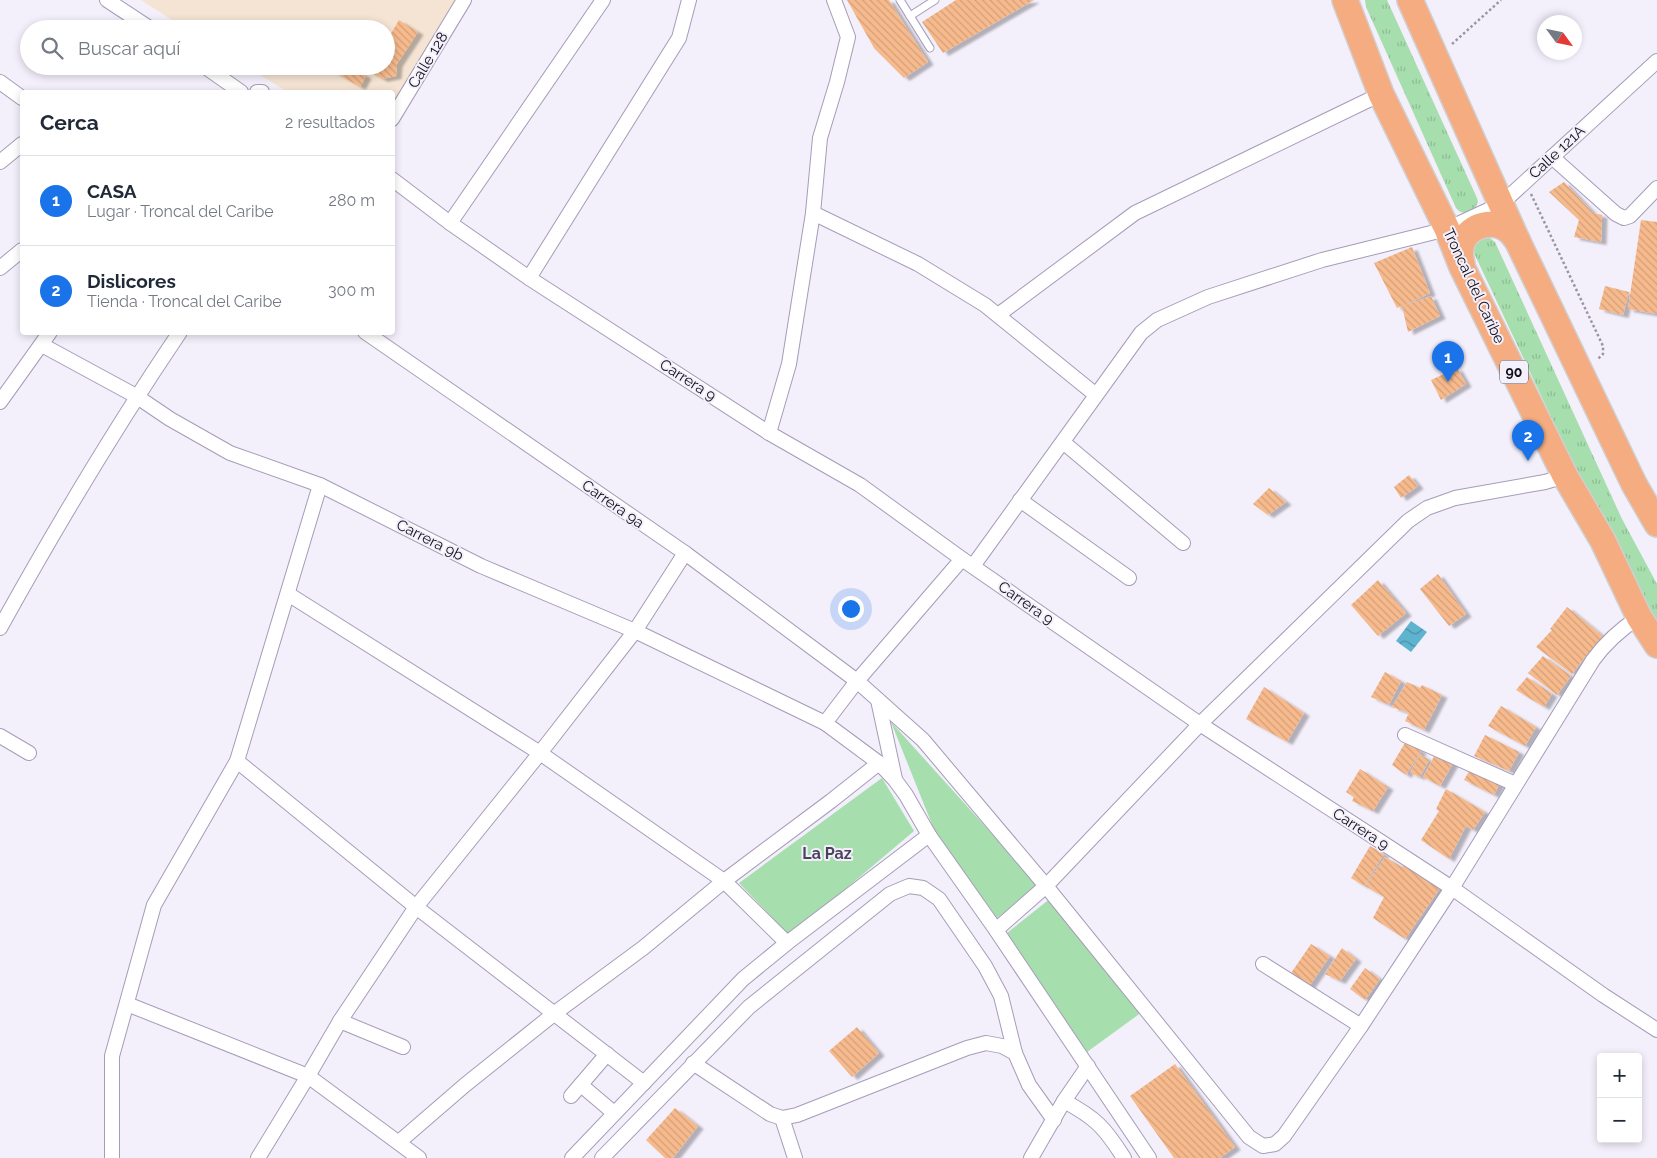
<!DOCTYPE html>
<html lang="es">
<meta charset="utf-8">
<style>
:root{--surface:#fff;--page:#f6f6f7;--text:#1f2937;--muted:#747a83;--line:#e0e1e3;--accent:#1a73e8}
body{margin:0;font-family:Raleway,sans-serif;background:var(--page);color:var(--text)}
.controls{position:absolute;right:15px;bottom:15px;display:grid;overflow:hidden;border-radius:5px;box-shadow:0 2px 8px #0003}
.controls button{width:45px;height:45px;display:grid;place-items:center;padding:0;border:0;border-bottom:1px solid var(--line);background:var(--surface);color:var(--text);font:25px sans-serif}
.compass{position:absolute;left:1537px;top:15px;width:45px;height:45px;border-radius:50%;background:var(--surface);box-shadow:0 2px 8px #0003;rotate:123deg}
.you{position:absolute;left:850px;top:608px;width:18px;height:18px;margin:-12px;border:4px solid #fff;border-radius:50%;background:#1a73e8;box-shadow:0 0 0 8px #1a73e833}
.badge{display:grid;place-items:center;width:32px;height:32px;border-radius:50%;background:var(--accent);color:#fff;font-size:16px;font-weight:700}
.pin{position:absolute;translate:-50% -41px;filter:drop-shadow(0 1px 2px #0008)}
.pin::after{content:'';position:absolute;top:26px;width:18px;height:15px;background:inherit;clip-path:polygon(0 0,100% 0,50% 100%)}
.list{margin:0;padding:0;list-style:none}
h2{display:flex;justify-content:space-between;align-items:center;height:65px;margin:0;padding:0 20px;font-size:21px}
h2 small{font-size:16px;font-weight:400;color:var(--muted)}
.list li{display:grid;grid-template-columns:32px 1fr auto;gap:15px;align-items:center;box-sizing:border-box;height:90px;padding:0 20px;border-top:1px solid var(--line)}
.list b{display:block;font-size:19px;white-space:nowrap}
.list p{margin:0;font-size:16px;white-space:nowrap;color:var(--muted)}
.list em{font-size:16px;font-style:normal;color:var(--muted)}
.icon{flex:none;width:28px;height:28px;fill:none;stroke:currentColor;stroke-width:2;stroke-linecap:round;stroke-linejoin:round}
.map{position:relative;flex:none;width:1657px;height:1158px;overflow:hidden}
.search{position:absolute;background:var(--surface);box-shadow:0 2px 8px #0003;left:20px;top:20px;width:375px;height:55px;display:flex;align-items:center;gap:12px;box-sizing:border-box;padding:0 18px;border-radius:28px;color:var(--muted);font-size:19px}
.panel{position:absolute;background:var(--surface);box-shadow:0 2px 8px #0003;left:20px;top:90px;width:375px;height:245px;border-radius:5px}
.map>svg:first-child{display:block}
</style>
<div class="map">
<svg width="1657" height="1158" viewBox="0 0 1657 1158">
<defs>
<pattern id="grass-tufts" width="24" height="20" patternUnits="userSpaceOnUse" patternTransform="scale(1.25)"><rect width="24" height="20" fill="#a6dead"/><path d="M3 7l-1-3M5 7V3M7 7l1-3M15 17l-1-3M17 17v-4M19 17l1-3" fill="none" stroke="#8ebd94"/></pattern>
<pattern id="water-waves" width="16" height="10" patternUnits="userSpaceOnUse" patternTransform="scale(1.25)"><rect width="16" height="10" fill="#5eb3cf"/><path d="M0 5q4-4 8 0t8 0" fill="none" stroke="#4c90a7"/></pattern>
<pattern id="building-back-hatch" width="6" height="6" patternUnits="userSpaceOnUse" patternTransform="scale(1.25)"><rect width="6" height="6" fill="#f7ba8d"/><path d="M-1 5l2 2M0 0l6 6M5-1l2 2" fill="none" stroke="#d39f79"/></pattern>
<filter id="shadow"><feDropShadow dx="5.5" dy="3" stdDeviation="1" flood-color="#0004"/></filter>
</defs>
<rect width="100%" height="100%" fill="#f3effb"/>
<!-- education -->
<path fill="#f5e4d3" d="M141,0H456L393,103L392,92H288L245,66H386V29H186Z"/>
<!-- grass -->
<g fill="url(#grass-tufts)">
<path d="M1365,0H1387L1477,198L1478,202L1474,210C1467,213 1462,215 1456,208L1366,7Z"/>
<path d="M1487,236L1495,242L1622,519L1657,584V621L1623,566L1603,527L1473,251L1474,241Z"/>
</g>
<!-- green -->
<g fill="#a6dead">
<path d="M891,722L1039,886L997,918L935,832Z"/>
<path d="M882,778L914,831L790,936L739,883Z"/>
<path d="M1051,898L1142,1012L1087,1052L1007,933Z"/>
</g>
<!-- water -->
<path fill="url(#water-waves)" d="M1411,621L1427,632L1411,652L1396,641Z"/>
<!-- building -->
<g fill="url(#building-back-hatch)" filter="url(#shadow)">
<path d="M847,0H889L928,62L904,78L874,48Z"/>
<path d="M956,0H1034L943,53L922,22Z"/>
<path d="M399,20L418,32L397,64L396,76L382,79L361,66H386V42Z"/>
<path d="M324,66H350L366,76L360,87Z"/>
<path d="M1564,182L1593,213L1602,215L1601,242L1574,237L1579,220L1549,192Z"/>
<path d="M1641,220L1657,222V314L1628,309Z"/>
<path d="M1412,247L1430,293L1403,306L1431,296L1440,316L1408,332L1402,306L1397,308L1374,263Z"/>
<path d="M1605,286L1629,292L1623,315L1599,309Z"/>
<path d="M1457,368L1466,384L1441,400L1431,380Z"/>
<path d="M1409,475L1418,486L1401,498L1394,487Z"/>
<path d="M1269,488L1286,502L1268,515L1253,504Z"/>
<path d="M1438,574L1466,614L1449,626L1420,589Z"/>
<path d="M1378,580L1406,613L1378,636L1351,605Z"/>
<path d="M1567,607L1604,637L1585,657L1572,674L1536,647L1552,630L1550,629Z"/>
<path d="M1543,656L1571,676L1557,695L1528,673Z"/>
<path d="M1385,672L1401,681L1389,705L1371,697Z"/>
<path d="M1527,677L1552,694L1544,707L1516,690Z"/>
<path d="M1407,682L1420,688L1422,685L1442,695L1424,730L1405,721L1409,713L1392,707Z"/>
<path d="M1264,687L1304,713L1287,742L1246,719Z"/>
<path d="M1501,706L1536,727L1525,746L1488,726Z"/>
<path d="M1485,735L1519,752L1509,771L1474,756Z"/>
<path d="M1406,741L1421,751L1406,775L1392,765Z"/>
<path d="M1437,751L1453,763L1440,786L1423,777Z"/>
<path d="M1420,754L1429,760L1420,777L1410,773Z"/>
<path d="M1471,768L1500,783L1494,795L1464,780Z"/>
<path d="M1360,769L1388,787L1373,811L1352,801L1354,797L1346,792Z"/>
<path d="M1446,789L1485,812L1473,830L1466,826L1449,859L1421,840L1439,811L1436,809Z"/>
<path d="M1370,846L1384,854L1364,886L1351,878Z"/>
<path d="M1385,857L1402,867L1404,865L1440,888L1405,939L1373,918L1384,897L1365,886Z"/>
<path d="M1311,944L1330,956L1308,988L1289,976Z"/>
<path d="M1342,948L1356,959L1340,981L1325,974Z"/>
<path d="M1365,968L1380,979L1365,1000L1350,989Z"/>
<path d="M857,1027L879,1053L852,1077L829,1051Z"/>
<path d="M1175,1064L1235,1147L1220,1158H1174L1130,1096Z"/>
<path d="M675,1108L698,1126L673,1158H665L646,1140Z"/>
</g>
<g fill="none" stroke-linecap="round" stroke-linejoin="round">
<!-- lane casing -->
<g stroke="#a69cb8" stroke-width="9">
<g id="lane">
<path d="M900,0L930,48"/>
<path d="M910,16L935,0"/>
</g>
</g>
<!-- street casing -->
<g stroke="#a69cb8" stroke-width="16">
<g id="street">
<path d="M107,0L151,29"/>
<path d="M204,66L241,92"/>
<path d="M0,82L22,98"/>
<path d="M257,92H262"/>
<path d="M392,119L464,0"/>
<path d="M1552,157L1616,214L1624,218L1630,216L1657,188"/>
<path d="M0,162L22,144"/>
<path d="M392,179L450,223L529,278L769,433L860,485L962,559L1200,724L1452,888L1603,995L1657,1030"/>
<path d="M813,213L918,264L985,305L1096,395"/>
<path d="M450,223L603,0"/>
<path d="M0,268L22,250"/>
<path d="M529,278L679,38L689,0"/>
<path d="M998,315L1135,213L1381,94"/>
<path d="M365,332L685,553L857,681L923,740L1046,886L1249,1137L1263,1146L1275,1144L1284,1136L1361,1026L1452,888L1593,660C1606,642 1621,629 1639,617"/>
<path d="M42,345L136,396L170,419L230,453L320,485L481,566L635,631L825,723L879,763L895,780L906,795L929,835L996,930L1149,1158"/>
<path d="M0,402L50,332"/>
<path d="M769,433L789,364L813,213L820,138L837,82L848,37L834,0"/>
<path d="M1063,442L1183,543"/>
<path d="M1020,500L1129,578"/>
<path d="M973,566L1141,333L1157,320L1208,297L1322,260L1447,229L1501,204L1657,61"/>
<path d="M288,594L540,753L724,881L787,943"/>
<path d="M0,628C56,527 115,428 180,332"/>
<path d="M878,700L895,779"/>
<path d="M825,723L857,681L962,559"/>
<path d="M1405,735L1515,784"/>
<path d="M0,736L29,753"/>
<path d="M237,761L416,907L644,1083"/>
<path d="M996,930L1046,886L1200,724L1408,521L1427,508L1455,498L1545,482L1565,476"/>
<path d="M1263,964L1361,1026"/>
<path d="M127,1004L308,1076L419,1158"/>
<path d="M340,1021L403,1047"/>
<path d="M693,1063L770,1114L782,1118L797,1115L967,1048L986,1043L1002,1046L1015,1053L1029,1085L1054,1120"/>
<path d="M581,1085L614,1113"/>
<path d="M571,1096L607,1054"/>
<path d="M1064,1101C1096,1118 1105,1128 1124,1158"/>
<path d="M782,1118L795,1158"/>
<path d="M399,1142L465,1085L555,1013L643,948L724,881L831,801L879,763"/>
<path d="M112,1158V1056L154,905L237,761L320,485"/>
<path d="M258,1158L308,1076L340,1021L416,907L540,753L635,631L685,553"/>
<path d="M572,1158L743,979L787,943L929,835"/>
<path d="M602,1158L749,1007L890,894L909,886L923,888L939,899L985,966L1001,996L1015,1053"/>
<path d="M1031,1158L1064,1101L1088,1066"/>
</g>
</g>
<!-- highway casing -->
<g stroke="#d0cfd1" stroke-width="28">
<g id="highway">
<path d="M1345,0L1381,94L1447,229L1462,267L1565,476L1603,541L1639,617L1657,645"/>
<path d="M1410,0L1517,240L1634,484L1657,524"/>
<path d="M1462,264C1460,256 1459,249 1463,241C1470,225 1495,218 1509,231C1512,233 1514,237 1517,240"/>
</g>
</g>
<!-- path -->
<g stroke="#9a96a1" stroke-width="2.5" stroke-dasharray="2.5 2.5" stroke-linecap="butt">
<path d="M1452,44L1501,0"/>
<path d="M1531,194L1603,346V354L1597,360"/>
</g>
<!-- lane -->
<use href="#lane" stroke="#fff" stroke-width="7"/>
<!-- street -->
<use href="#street" stroke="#fff" stroke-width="14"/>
<!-- highway -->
<use href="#highway" stroke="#f4ac80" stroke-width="25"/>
</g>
<g text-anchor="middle" stroke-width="4" stroke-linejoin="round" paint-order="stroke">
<!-- shield labels -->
<rect fill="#f3effb" stroke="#56525c" stroke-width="1" x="1500" y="360.5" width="28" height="23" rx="4"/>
<g font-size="14" font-weight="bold" fill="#120f18">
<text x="1514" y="377">90</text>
</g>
<!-- street labels -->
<g font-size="15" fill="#120f18" stroke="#f3effb">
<text transform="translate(428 60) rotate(-59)" y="5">Calle 128</text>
<text transform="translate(1557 152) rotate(-43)" y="5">Calle 121A</text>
<text transform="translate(1474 286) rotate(65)" y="5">Troncal del Caribe</text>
<text transform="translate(688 380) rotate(33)" y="5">Carrera 9</text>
<text transform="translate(613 504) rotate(35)" y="5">Carrera 9a</text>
<text transform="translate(430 540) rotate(27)" y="5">Carrera 9b</text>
<text transform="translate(1026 603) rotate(35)" y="5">Carrera 9</text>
<text transform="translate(1361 829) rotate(33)" y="5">Carrera 9</text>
</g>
<!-- neighbourhood labels -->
<g font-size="16" font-weight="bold" fill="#4a425a" stroke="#f3effb">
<text x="827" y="859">La Paz</text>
</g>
</g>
</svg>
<div class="controls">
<button>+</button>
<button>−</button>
</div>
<svg class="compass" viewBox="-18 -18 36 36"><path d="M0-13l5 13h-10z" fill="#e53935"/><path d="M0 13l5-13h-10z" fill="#747a83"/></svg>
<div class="you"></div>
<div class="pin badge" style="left:1448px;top:382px">1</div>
<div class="pin badge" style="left:1528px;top:461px">2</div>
<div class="search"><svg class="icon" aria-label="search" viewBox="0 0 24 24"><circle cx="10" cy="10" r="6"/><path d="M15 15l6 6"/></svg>Buscar aquí</div>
<section class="panel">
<h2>Cerca<small>2 resultados</small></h2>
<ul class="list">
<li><span class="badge">1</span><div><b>CASA</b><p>Lugar · Troncal del Caribe</p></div><em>280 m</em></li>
<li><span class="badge">2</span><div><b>Dislicores</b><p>Tienda · Troncal del Caribe</p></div><em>300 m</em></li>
</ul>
</section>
</div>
